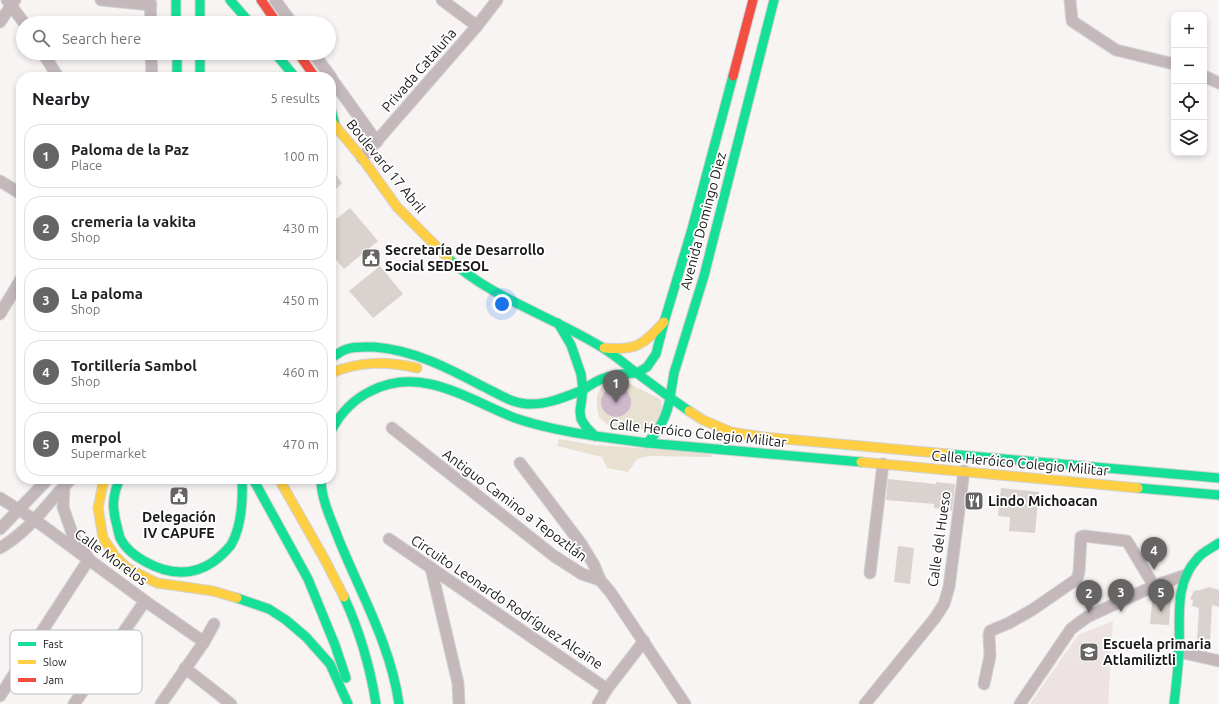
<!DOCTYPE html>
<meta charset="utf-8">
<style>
:root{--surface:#fff;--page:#f2f2f2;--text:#202124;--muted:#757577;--line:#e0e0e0;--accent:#676464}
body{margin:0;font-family:Ubuntu,sans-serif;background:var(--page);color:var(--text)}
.controls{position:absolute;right:12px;top:12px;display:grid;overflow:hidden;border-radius:8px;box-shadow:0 2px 6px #0003}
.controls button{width:36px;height:36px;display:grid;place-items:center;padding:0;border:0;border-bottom:1px solid var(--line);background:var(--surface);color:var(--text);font:20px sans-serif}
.you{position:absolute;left:502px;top:304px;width:14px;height:14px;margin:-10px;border:3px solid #fff;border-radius:50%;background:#1a73e8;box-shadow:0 0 0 6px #1a73e833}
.badge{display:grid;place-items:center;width:26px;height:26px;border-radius:50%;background:var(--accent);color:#fff;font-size:13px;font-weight:700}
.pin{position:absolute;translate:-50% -33px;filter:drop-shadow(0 1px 2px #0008)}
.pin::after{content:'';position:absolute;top:21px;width:14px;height:12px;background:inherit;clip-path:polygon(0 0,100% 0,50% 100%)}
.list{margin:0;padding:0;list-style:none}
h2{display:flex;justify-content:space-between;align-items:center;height:52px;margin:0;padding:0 16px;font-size:17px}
h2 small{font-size:13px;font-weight:400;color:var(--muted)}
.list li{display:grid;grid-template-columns:26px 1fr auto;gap:12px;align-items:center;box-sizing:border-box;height:64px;margin:0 8px 8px;padding:0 8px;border:1px solid var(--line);border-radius:16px}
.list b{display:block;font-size:15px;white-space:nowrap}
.list p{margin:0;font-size:13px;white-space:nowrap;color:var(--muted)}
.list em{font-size:13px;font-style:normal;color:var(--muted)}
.icon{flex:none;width:22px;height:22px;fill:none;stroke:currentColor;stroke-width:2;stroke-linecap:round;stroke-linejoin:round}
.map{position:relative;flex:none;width:1219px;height:704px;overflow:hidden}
.search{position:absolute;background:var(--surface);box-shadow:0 2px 6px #0003;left:16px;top:16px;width:320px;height:44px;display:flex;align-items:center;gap:10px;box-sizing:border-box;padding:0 14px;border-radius:22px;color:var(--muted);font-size:15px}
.panel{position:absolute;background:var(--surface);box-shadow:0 2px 6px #0003;left:16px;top:72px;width:320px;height:412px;border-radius:16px}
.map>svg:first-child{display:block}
</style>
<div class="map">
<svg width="1219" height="704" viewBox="0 0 1219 704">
<rect width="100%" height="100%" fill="#f8f4f4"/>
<!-- built -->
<path fill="#ede3e3" d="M1113,621L1108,704H1030L1078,635Z"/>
<!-- green -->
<g fill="#e8e0d1">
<path d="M624,381L660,399L663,408L656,425L647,430L624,429L608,425L599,417L597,408V396L602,385Z"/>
<path d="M559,439L594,445L712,453L711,457L649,456L637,459L628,472L607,468L602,457L557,446Z"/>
</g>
<!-- water -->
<circle fill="#ceb8ca" cx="616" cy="402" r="15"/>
<!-- building -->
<g fill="#dad2ce">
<path d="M336,175L342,183L335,190L331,185V180Z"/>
<path d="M350,208L378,241L344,269L331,254V223Z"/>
<path d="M380,266L403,294L373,318L349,291Z"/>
<path d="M888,479L936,484V482L955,484L952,511L934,508V504L886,500Z"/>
<path d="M1001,488L1039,492L1035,533L1009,531L1010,517L998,516Z"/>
<path d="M898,546L914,548L910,584L894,582Z"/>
<path d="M1209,587L1219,590V607L1212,605L1210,642L1197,641L1199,608L1192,606L1193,600L1190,599L1194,591L1200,590Z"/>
<path d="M1161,591L1168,594L1171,598L1169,625L1150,624L1153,594Z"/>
</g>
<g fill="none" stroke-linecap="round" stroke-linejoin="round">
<!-- street casing -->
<g stroke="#d3d1d1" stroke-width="13">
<g id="street">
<path d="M7,0L24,23"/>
<path d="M101,0L151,5"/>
<path d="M150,0L151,23"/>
<path d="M275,0L292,23"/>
<path d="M442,0L477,26"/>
<path d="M1070,0L1072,21L1116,50L1174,64"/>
<path d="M0,22L15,0"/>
<path d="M43,53L58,77"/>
<path d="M151,53L152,77"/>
<path d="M313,53L331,77"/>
<path d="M1204,76L1219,83"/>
<path d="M331,78L377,142"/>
<path d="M362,158L477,26L497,0"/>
<path d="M0,181L21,194"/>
<path d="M0,314L21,279"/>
<path d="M392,428L554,556L582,574L600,580L611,593L685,704"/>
<path d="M520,463L582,545L594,565L600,580"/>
<path d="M0,498L35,520L145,601L204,642"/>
<path d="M0,529L48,479"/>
<path d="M389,539L607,689"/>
<path d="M0,548C31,530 46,504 71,479"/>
<path d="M431,568L458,683L459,704"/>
<path d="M870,573L883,464"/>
<path d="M1179,652L1219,661"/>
<path d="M185,668L231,704"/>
<path d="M984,684L990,656L989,635L990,631L1009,623L1032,610L1077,579L1079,572L1081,537L1084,536L1127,541L1154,586"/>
<path d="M0,696L89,559L73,536L63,507L64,487"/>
<path d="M74,704L145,601"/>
<path d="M161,704L204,642L214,624"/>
<path d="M598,704L607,689L644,641"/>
<path d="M865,704L935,618L944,604L949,587L964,471"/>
<path d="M1020,704L1071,629L1087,617L1154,586L1186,575"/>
</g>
</g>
<!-- fast casing -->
<g stroke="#d3d1d1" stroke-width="11">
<g id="fast">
<path d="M176,0V23"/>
<path d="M200,0V23"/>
<path d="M230,0L250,23"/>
<path d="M177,53V77"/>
<path d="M200,53V77"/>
<path d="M275,53L295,77"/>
<path d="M331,109L335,125"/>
<path d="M448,258C490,298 554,317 603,348C613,354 621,361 630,368C650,383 669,397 689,411"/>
<path d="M558,323L571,345L581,374L583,390L580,411L581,419L586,427L595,436L647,443L861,462"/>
<path d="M331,358C336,355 341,351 347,349C355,346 366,347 374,347C414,350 448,368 482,386C497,393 511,403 527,404C547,405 565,397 583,390"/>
<path d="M637,373L647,367L656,354L665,319L692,229L733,76"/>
<path d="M583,390C602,376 614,374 637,373"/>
<path d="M670,398L674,373L704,276L774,0"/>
<path d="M331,431C340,414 354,399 371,391C421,365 469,400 515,418C541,427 568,432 595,436"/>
<path d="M647,443C660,430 667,416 670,398"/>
<path d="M948,454L1219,478"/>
<path d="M120,479C112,495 112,509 117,526C118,530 119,535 120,538C125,548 135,556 144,561C167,574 191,577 213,562C220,557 226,551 231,545C242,526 243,501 242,479"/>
<path d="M253,479L308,579L335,645L346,678"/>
<path d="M321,479C321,500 332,521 339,540C361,594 391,646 399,704"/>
<path d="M1138,488L1219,495"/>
<path d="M344,597C360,632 370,666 376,704"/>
<path d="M237,598L269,609L286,620L306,637L330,664L348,704"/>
<path d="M1174,704C1176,687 1178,670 1179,652C1181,620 1173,585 1197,559C1202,552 1212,548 1219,543"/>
</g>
</g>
<!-- slow casing -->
<g stroke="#d3d1d1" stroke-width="11">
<g id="slow">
<path d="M331,121L362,158L397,207L448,258"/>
<path d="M604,348C636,351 643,345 664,322"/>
<path d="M331,373C360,361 387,361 417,368"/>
<path d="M689,411L703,420L731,432L763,437L948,454"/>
<path d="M861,462L1138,488"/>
<path d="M104,479L98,508L103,538L115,556L127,568L157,583L213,591L237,598"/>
<path d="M279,479L325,560L344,597"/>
</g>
</g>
<!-- jam casing -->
<g stroke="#d3d1d1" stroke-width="11">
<g id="jam">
<path d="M261,0L277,23"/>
<path d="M298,53L315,77"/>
<path d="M733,76L753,0"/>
</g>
</g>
<!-- street -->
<use href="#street" stroke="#c4b8bb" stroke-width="11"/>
<!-- fast -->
<use href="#fast" stroke="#16e098" stroke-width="9"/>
<!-- slow -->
<use href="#slow" stroke="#ffcf43" stroke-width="9"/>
<!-- jam -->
<use href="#jam" stroke="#f24e42" stroke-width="9"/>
</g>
<!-- icons -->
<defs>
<g id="civic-square" transform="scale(1)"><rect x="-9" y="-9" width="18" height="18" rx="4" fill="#676464" stroke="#fff"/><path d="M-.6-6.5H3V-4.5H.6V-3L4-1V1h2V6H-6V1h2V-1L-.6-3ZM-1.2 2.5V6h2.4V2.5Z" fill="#fff"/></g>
<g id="restaurant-square" transform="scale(1)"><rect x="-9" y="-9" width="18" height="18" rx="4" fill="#676464" stroke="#fff"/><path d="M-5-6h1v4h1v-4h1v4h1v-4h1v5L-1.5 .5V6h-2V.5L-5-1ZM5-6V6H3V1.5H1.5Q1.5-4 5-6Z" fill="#fff"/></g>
<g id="school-square" transform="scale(1)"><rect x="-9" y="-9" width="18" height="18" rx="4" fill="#676464" stroke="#fff"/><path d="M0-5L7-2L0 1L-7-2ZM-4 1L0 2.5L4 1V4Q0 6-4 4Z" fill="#fff"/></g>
</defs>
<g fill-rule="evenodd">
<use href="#civic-square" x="371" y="258"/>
<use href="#civic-square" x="179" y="496"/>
<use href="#restaurant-square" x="974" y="501"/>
<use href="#school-square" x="1089" y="652"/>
</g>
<g text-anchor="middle" stroke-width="3.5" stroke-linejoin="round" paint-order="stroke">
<!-- street labels -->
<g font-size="14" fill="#191717" stroke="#fff">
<text transform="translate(419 70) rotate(-49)" y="5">Privada Cataluña</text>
<text transform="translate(386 166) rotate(51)" y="5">Boulevard 17 Abril</text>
<text transform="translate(703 221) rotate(-75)" y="5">Avenida Domingo Diez</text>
<text transform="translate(698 433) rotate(6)" y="5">Calle Heróico Colegio Militar</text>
<text transform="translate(1020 463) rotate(5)" y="5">Calle Heróico Colegio Militar</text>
<text transform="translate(515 505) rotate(37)" y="5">Antiguo Camino a Tepoztlán</text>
<text transform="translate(939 539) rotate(-82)" y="5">Calle del Hueso</text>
<text transform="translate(111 557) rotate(36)" y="5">Calle Morelos</text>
<text transform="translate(507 602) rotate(34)" y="5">Circuito Leonardo Rodríguez Alcaine</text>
</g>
<!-- poi labels -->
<g font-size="14" font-weight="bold" fill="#191717" stroke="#fff" text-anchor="start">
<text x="385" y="255">Secretaría de Desarrollo<tspan x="385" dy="16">Social SEDESOL</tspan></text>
<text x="988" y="506">Lindo Michoacan</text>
<text x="179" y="522" text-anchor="middle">Delegación<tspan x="179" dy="16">IV CAPUFE</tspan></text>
<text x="1103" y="649">Escuela primaria<tspan x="1103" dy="16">Atlamiliztli</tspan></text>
</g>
</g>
<!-- legend -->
<rect x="10" y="630" width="132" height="64" rx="6" fill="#fff" stroke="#bab9b9" stroke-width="1"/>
<rect x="18" y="642" width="18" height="4" fill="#16e098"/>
<rect x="18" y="660" width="18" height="4" fill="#ffcf43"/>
<rect x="18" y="678" width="18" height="4" fill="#f24e42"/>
<g font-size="11" fill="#191717">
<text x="43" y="648">Fast</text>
<text x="43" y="666">Slow</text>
<text x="43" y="684">Jam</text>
</g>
</svg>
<div class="controls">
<button>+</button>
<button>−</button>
<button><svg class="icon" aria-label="locate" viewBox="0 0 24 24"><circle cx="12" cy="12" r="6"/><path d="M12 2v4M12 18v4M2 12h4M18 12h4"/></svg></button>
<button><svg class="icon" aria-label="layers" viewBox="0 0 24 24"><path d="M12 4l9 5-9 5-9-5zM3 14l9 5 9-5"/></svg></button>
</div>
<div class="you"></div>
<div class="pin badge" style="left:616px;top:403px">1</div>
<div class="pin badge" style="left:1089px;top:613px">2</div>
<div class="pin badge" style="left:1121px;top:612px">3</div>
<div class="pin badge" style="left:1154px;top:570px">4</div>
<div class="pin badge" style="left:1161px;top:612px">5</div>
<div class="search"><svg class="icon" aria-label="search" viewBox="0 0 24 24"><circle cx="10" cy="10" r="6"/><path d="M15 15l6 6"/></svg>Search here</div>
<section class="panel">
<h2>Nearby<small>5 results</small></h2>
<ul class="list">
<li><span class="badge">1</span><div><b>Paloma de la Paz</b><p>Place</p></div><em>100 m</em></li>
<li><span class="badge">2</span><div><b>cremeria la vakita</b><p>Shop</p></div><em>430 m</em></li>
<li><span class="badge">3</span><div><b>La paloma</b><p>Shop</p></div><em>450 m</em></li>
<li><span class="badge">4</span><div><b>Tortillería Sambol</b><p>Shop</p></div><em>460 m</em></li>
<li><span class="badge">5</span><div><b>merpol</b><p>Supermarket</p></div><em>470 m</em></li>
</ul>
</section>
</div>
